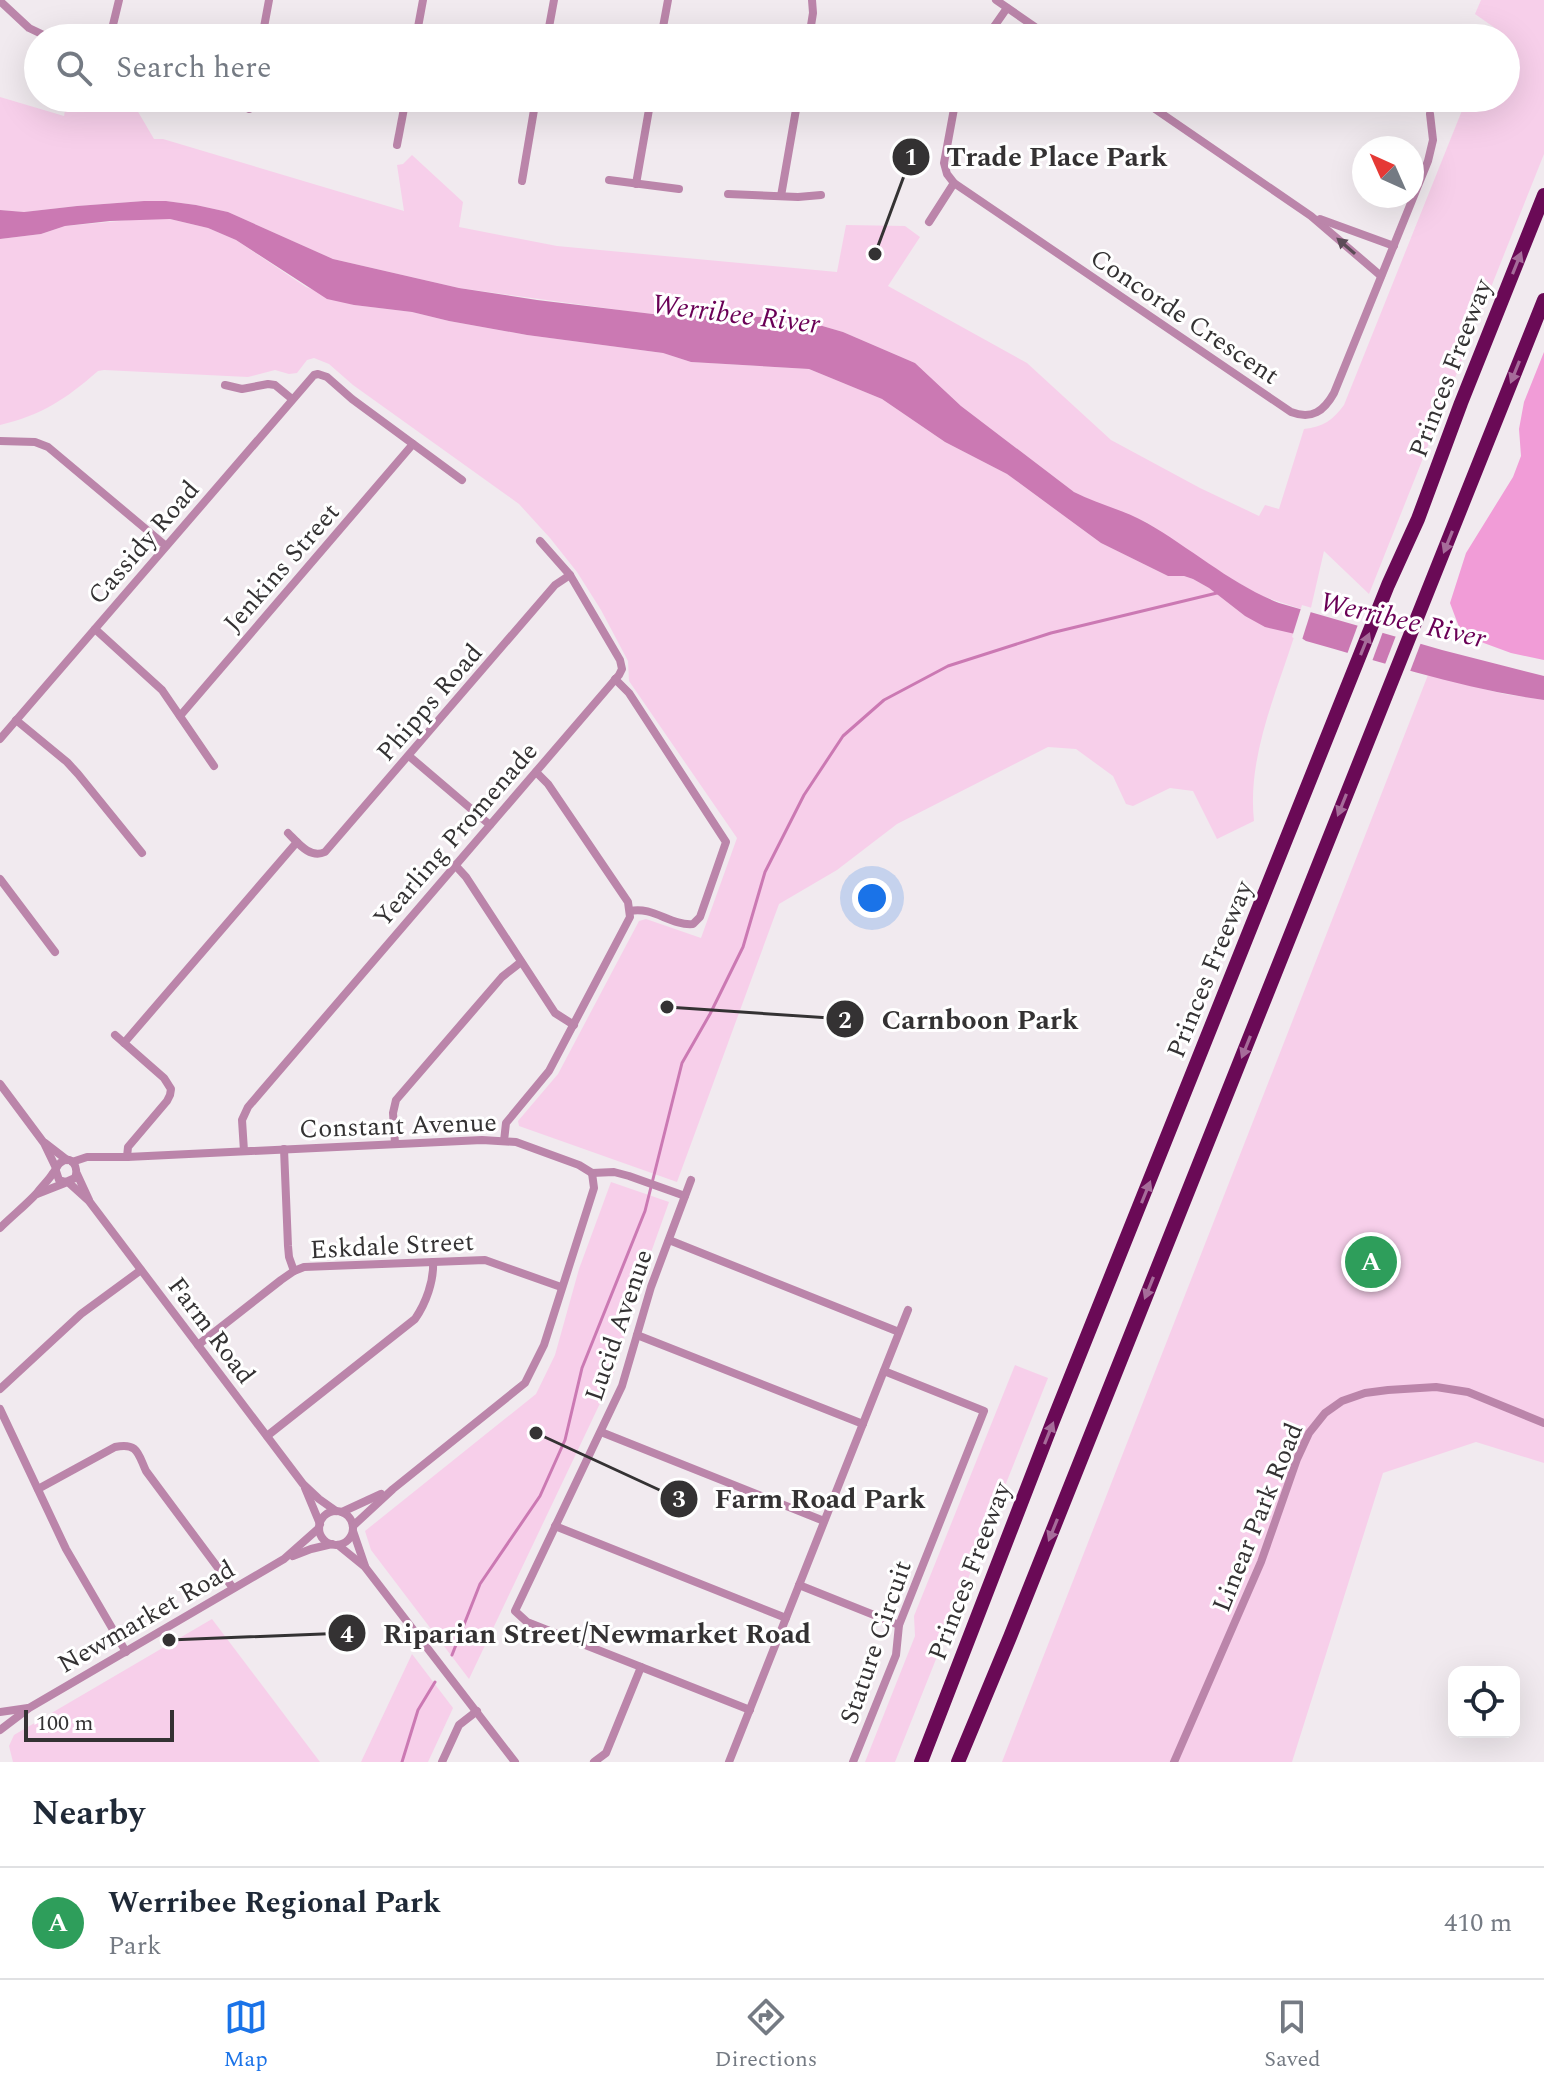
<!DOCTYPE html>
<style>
:root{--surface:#fff;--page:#f6f6f7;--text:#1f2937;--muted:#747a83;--line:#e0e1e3;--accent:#1a73e8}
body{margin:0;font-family:Spectral,serif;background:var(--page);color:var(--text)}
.controls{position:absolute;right:24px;bottom:24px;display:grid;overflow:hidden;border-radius:16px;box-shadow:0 8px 32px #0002}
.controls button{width:72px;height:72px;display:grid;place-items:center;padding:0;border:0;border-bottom:2px solid var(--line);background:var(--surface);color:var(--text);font:40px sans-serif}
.compass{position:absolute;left:1352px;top:136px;width:72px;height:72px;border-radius:50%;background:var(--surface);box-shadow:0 8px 32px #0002;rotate:315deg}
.scale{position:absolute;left:24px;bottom:20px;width:150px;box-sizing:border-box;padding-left:8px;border:4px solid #343233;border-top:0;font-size:22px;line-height:28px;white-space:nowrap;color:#343233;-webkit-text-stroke:6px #fff;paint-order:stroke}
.you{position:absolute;left:872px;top:898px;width:28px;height:28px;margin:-20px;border:6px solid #fff;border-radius:50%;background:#1a73e8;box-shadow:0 0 0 12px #1a73e833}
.badge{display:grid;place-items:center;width:52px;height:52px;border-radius:50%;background:var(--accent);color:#fff;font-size:26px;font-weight:700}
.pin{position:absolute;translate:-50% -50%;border:4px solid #fff;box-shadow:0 2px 8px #0006}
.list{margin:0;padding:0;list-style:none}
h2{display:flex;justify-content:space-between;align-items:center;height:104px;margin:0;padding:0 32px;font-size:34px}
h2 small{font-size:26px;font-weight:400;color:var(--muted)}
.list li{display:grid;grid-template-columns:52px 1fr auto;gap:24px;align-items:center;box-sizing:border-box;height:112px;padding:0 32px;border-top:2px solid var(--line)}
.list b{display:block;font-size:30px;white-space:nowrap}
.list p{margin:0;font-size:26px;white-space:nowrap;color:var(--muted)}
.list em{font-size:26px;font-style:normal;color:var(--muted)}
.icon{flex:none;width:44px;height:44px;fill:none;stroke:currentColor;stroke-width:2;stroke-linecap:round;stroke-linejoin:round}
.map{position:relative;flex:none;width:1544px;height:1762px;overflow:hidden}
.search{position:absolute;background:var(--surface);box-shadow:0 8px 32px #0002;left:24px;right:24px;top:24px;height:88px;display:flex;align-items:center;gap:20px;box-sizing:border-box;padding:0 28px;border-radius:44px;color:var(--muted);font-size:30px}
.sheet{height:216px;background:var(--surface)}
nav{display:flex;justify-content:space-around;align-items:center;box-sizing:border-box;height:112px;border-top:2px solid var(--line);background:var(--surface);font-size:22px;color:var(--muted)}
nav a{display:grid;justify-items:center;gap:4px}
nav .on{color:var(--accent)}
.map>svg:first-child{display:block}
</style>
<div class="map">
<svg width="1544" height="1762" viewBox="0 0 1544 1762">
<rect width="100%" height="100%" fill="#f1eaef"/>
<!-- green -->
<g fill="#f7cfea">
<path d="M1481,0H1544V154L1369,594L1324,551L1310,612L1259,595L1209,565L1146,522L1090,500L1074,492L961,406L915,363L843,332L819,325L767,317L661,315L627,311L459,288L333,259L228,212L196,205L166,201H144L77,206L24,212L0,210V97L64,116L67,98H130L154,139H163L404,211L397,165L403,164L412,155L463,202L459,227L557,246L837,272L846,225L905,226L920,237L888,286L1027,363L1111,440L1200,488L1259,516L1265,505L1279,509L1304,429C1323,427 1333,420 1344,405L1467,98H1506V38H1492L1495,28L1475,14Z"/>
<path d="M142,219H170L208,228L236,240L306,287L354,305L412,312L449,321L527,335L663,353L691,362L809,369L882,399L945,442L1007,474L1101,543L1168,576H1184L1193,579L1209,588L1245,616L1295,634C1276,694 1247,757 1254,821L1217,839L1193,791L1170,788L1133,806L1126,804L1113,776L1076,749L1048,747L897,824L837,870L779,904L677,1182L519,1126L518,1121L558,1074L639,921L646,919L701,938L737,838L629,681L628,661L601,610L577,572L550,538L519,504L353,385L329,364L314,358L307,360L297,373L289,374L275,370L248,377L104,370L98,371C66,399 42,415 0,425V239L41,234L65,226Z"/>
<path d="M1428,675L1504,694L1544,700V1463L1476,1442L1383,1473L1292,1762H1002Z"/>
<path d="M611,1182L669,1202L638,1289L613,1376L469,1679L371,1550L365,1531L536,1394L555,1355L579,1269Z"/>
<path d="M1015,1365L1048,1378L895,1762H865L915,1636L914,1616Z"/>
<path d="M212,1619L320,1762H13L9,1746L14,1735Z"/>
<path d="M412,1654L453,1708L428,1762H361Z"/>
</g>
<!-- forest -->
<path fill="#f19cd7" d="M1544,352V660L1511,653L1462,635L1450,603L1466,553L1513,477L1521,456L1519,429L1524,402Z"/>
<!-- water -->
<path fill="#cb79b3" d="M144,201H166L196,205L228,212L333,259L459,288L537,300L661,315L767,317L819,325L843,332L915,363L961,406L1074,492C1097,504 1124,510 1147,523C1192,549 1231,584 1279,603L1442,650L1544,676V700C1463,689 1385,663 1306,641L1295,634L1265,627L1245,616L1209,588L1193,579L1184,576H1168L1101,543L1007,474L945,442L882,399L809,369L691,362L663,353L527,335L449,321L412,312L354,305L327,299L236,240L208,228L170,219L110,221L65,226L41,234L0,239V210L24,212L77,206Z"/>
<!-- pier -->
<g fill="#f1eaef">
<path d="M1302,605L1312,608L1301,643L1292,637Z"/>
<path d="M1359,622L1384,629L1371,664L1346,657Z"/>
<path d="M1397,633L1422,640L1409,674L1384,667Z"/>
</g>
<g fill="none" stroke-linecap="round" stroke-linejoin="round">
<!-- stream -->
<g stroke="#cb79b3" stroke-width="3">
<path d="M452,1655L480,1584L540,1496L565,1440L582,1368L645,1211L682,1063L710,1014L743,947L765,872L804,795L843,736L884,700L948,666L1051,633L1217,593"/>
<path d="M402,1762L418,1710L435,1682"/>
</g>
<!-- street -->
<g stroke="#bb85aa" stroke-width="8">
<path d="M996,0L1051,38"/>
<path d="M0,1L29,28L50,38"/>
<path d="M104,38L112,29L119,0"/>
<path d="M262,38L269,0"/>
<path d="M416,38L423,0"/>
<path d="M547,38L554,0"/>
<path d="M661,38L668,0"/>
<path d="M809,38L813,13L812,0"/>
<path d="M986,38L1007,8"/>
<path d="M956,98L944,163L947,174L954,183L1291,412C1312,420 1324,411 1334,393L1428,161L1433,140L1430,114"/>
<path d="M1139,98L1311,216L1381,276"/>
<path d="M249,109L251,98"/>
<path d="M397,145L406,98"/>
<path d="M609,180L679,189"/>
<path d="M522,181L536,98"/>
<path d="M636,184L651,98"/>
<path d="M728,194L798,197L821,195"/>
<path d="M781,196L798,98"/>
<path d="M1320,219L1394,246"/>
<path d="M929,222L954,183"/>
<path d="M225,385L242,389L268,384L275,385L292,399"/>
<path d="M0,441L35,442L48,447L166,546"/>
<path d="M95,629L162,690L214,766"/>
<path d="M615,679L629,693L726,842L700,917L693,924C671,926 653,906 630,911"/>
<path d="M180,716L413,444"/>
<path d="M16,720L67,762L78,774L142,853"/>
<path d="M0,739L314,375L318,374L327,377L352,399L462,480"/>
<path d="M409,756L490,825"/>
<path d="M288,833C298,843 310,859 325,852L555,585L570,575"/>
<path d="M455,865L466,877L555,1013L574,1025"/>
<path d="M0,879L55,952"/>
<path d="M115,1035L164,1078L171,1089L170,1095L167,1101L128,1147L127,1157"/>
<path d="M124,1043L297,842"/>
<path d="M0,1084L44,1143L56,1168"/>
<path d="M504,1141L506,1123L549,1071L630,917L628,902L548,784L536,772"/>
<path d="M45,1143L67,1160"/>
<path d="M395,1143L393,1113L396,1100L502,977L521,962"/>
<path d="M284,1149L288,1246L289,1257L294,1271"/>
<path d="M244,1151L242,1120L248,1107L619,675L622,669L620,660L570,575L540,541"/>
<path d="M72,1162L87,1157H127L482,1140L516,1142L579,1165L592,1173L614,1172L629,1176L685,1196"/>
<path d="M77,1174L89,1200"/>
<path d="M691,1180L651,1287L622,1386L515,1611L527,1622L750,1710"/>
<path d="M68,1182L89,1201L303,1484L319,1499L336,1511"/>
<path d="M37,1194L65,1183"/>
<path d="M0,1228C12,1216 26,1205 37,1193C42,1186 49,1180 53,1173C56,1170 57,1165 60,1163C72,1153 79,1168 75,1178L66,1182L59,1180L56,1171"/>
<path d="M669,1240L899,1332"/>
<path d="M637,1335L863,1424"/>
<path d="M198,1345L281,1280L294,1271L304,1267L485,1260L561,1287"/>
<path d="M0,1389L81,1314L141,1270"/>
<path d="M0,1409L66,1549L126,1652"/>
<path d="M601,1432L824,1521"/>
<path d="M267,1436L415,1319C426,1303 434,1281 433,1262"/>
<path d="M305,1488L320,1524"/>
<path d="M38,1489L115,1447C138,1442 138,1454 146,1471L233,1588"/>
<circle cx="336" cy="1528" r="17"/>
<path d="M342,1512L381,1494"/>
<path d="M353,1526L393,1489L525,1383L544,1345L594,1188L592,1173"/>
<path d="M555,1526L786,1618"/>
<path d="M353,1531L365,1566"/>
<path d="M338,1545L365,1567L515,1762"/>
<path d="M293,1556L311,1549L332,1544"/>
<path d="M799,1585L899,1625"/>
<path d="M0,1712L28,1708"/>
<path d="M0,1730L29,1708L284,1559L319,1528"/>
<path d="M442,1762L459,1725L477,1711"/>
<path d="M594,1762L606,1753L641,1667"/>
<path d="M729,1762L908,1310"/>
<path d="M853,1762L896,1655L899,1625L984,1411L884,1371"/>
<path d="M1174,1762L1261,1562L1297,1459L1309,1433L1325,1413L1342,1401L1365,1393L1388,1390L1436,1387L1468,1392L1544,1423"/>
</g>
<!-- highway -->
<g stroke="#6a0a56" stroke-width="14">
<path d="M921,1762L1053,1421L1388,585L1418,519L1461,403L1544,195"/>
<path d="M958,1762L1010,1637L1544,300"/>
</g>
</g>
<!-- one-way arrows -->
<defs><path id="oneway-solid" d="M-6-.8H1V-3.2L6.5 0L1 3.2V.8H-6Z" transform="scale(2)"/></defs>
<use fill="#5c4b57" href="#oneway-solid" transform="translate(1346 246) rotate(-139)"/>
<g fill="#a66c9a">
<use href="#oneway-solid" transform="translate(1517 263) rotate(-68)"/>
<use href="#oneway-solid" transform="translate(1515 372) rotate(112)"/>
<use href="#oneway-solid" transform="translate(1448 542) rotate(112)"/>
<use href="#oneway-solid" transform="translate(1365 644) rotate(-68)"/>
<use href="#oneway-solid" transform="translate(1342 805) rotate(112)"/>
<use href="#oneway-solid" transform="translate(1246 1047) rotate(112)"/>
<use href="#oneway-solid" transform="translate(1146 1192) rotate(-68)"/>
<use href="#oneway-solid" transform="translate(1149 1288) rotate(112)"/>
<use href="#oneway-solid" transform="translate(1049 1433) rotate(-68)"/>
<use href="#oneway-solid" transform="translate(1053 1530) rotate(112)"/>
</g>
<g text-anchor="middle" stroke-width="6" stroke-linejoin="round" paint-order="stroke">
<!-- street labels -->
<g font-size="26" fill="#343233" stroke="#fff">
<text transform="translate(1185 316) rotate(34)" y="9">Concorde Crescent</text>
<text transform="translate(1450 368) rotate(-69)" y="9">Princes Freeway</text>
<text transform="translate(143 542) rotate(-49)" y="9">Cassidy Road</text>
<text transform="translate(281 567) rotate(-49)" y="9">Jenkins Street</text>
<text transform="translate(429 702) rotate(-49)" y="9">Phipps Road</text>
<text transform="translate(455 834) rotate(-49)" y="9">Yearling Promenade</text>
<text transform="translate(1209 969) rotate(-68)" y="9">Princes Freeway</text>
<text transform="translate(398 1125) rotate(-2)" y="9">Constant Avenue</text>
<text transform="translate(392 1245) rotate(-3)" y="9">Eskdale Street</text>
<text transform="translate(618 1325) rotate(-71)" y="9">Lucid Avenue</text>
<text transform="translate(212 1330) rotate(53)" y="9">Farm Road</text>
<text transform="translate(1257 1517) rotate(-68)" y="9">Linear Park Road</text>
<text transform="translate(969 1571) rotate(-69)" y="9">Princes Freeway</text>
<text transform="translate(146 1616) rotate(-30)" y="9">Newmarket Road</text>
<text transform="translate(875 1642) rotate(-71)" y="9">Stature Circuit</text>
</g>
<!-- water labels -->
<g font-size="28" font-style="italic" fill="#6a0056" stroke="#fff">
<text transform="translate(736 313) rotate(7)" y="10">Werribee River</text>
<text transform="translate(1403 619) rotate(13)" y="10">Werribee River</text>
</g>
</g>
<!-- callouts -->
<path fill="none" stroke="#343233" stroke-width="3" d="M875 254L911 157M667 1007L845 1019M536 1433L679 1499M169 1640L347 1633"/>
<g fill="#343233" stroke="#fff" stroke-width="3">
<circle cx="875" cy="254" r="8"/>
<circle cx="667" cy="1007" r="8"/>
<circle cx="536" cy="1433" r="8"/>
<circle cx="169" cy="1640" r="8"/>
<circle cx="911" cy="157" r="20"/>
<circle cx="845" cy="1019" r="20"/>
<circle cx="679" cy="1499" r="20"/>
<circle cx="347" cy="1633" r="20"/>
</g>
<g font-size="24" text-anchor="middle" font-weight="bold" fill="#fff">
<text x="911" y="165">1</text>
<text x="845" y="1028">2</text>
<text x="679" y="1507">3</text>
<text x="347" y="1642">4</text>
</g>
<g font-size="28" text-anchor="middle" font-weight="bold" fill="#343233" stroke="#fff" stroke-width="6" stroke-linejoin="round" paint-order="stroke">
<text x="1057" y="166">Trade Place Park</text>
<text x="980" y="1029">Carnboon Park</text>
<text x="820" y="1508">Farm Road Park</text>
<text x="597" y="1643">Riparian Street/Newmarket Road</text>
</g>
</svg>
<div class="controls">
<button><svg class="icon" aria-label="locate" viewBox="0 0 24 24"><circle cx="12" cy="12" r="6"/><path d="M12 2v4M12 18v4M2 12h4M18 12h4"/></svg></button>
</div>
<svg class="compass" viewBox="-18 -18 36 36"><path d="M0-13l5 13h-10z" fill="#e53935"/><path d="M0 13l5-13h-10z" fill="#747a83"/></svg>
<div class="scale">100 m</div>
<div class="you"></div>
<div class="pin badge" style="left:1371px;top:1262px;background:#2e9e5b">A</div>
<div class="search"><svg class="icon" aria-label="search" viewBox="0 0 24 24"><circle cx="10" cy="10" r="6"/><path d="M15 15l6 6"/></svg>Search here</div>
</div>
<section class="sheet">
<h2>Nearby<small></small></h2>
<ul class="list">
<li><span class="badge" style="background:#2e9e5b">A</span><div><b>Werribee Regional Park</b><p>Park</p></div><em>410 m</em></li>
</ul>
</section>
<nav>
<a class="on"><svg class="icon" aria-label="map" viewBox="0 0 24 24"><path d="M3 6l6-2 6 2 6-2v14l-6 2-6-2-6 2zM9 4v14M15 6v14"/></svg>Map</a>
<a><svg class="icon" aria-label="directions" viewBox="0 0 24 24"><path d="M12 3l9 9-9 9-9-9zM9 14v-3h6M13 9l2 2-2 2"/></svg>Directions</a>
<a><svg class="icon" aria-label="saved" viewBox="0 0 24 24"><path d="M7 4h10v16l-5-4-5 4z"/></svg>Saved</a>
</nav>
